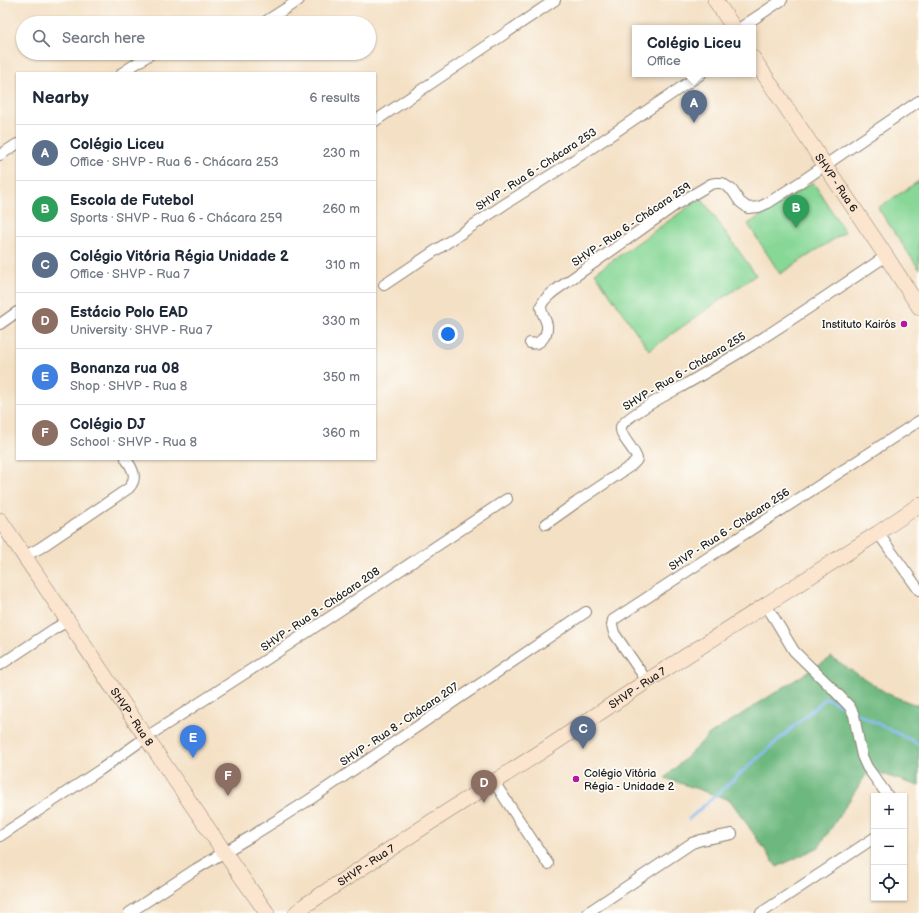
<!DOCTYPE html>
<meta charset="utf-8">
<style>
:root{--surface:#fff;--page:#f2f2f3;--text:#1f2937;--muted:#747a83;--line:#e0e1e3;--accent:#ea580c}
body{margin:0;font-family:"Balsamiq Sans",sans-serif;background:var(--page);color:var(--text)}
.controls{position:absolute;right:12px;bottom:12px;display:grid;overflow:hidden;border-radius:0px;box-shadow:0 1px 3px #0004}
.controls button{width:36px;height:36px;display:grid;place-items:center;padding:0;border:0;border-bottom:1px solid var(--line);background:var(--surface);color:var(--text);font:20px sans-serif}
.you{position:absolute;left:448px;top:334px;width:14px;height:14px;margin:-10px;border:3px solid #fff;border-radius:50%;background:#1a73e8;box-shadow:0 0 0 6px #1a73e833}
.badge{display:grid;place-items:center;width:26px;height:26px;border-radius:50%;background:var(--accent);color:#fff;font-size:13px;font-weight:700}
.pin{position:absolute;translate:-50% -33px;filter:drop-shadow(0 1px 2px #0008)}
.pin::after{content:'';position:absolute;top:21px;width:14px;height:12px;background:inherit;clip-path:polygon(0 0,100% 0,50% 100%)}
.popup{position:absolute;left:632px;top:25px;width:124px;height:52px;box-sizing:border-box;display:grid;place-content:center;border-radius:0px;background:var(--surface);filter:drop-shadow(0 1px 3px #0005);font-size:13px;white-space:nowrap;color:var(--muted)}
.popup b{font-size:15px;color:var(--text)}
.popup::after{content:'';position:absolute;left:50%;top:100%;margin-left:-8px;border:8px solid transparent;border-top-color:var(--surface)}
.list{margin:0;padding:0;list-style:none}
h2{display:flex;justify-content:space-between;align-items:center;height:52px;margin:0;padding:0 16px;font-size:17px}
h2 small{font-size:13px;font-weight:400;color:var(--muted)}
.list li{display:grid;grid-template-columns:26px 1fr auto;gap:12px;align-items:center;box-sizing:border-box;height:56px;padding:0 16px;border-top:1px solid var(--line)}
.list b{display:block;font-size:15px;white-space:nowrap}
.list p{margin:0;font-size:13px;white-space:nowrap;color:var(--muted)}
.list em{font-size:13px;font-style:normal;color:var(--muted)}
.icon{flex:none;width:22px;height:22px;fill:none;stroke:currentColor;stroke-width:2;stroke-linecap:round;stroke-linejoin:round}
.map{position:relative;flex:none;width:919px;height:913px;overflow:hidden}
.search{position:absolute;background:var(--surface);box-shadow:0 1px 3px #0004;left:16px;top:16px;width:360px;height:44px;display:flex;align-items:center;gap:10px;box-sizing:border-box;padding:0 14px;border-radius:22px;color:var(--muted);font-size:15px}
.panel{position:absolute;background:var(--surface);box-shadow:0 1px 3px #0004;left:16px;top:72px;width:360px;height:388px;border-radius:0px}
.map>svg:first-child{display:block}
</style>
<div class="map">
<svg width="919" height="913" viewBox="0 0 919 913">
<rect width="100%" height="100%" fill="#fdfcf7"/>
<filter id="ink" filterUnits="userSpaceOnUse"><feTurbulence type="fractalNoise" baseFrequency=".025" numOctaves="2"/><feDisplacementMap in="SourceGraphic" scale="8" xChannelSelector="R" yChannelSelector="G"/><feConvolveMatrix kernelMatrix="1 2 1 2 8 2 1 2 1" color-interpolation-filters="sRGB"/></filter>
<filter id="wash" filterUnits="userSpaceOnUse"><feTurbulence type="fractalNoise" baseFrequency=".012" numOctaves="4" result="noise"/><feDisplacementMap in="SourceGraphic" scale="16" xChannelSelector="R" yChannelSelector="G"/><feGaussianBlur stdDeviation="0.9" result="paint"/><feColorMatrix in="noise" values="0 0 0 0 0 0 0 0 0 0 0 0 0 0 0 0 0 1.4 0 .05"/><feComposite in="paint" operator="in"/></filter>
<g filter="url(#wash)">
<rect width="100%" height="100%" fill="#f4e0c4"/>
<!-- green -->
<g fill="#87d796" stroke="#527a59">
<path d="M919,181V269L878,208Z"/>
<path d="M813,182L845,232L780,274L748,224Z"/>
<path d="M701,198L756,275L649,350L595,273Z"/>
</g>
<!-- forest -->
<path fill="#6db87f" stroke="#446a4e" d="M831,657L888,694L919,706V786L869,770L819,847L777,867L730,800L665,778L709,735Z"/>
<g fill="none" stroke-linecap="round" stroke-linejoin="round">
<!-- stream -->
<g stroke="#85b8f2" stroke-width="3">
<path d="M856,713L919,744"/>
<path d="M689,819L826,698L846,708"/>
</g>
</g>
</g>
<g filter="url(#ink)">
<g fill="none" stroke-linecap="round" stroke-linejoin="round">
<!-- street casing -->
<g stroke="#887e70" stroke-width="12">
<g id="street">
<path d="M197,23L198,22"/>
<path d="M263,23L299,0"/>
<path d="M740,28L782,0"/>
<path d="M122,73L152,53"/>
<path d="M375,121L555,0"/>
<path d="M0,155L17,144"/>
<path d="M384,285L505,204L565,166L701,74"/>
<path d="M0,324L17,312"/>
<path d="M530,343C540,346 548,335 547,325C546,319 541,313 541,307C542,300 549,296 553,292L677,204L711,184L716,183H722L726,186L732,190L740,202L748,208L759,207L768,203L805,179L919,101"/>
<path d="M546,524L577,502L632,465L636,461L637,459C635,449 619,436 621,427C623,418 671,392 681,387C705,373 729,359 752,345C797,316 842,286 886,256"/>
<path d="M878,533L919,590"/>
<path d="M25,556L40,548L129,488C138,478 133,469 126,459"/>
<path d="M766,605L776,621L794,651L832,688L850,707L854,715L859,742L862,756L867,767L888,796"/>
<path d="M0,665L54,629L68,621"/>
<path d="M647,681L614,633L612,625L613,620L718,551L919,421"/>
<path d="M494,782L548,864"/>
<path d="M0,836L100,770L145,738L255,667L507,499"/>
<path d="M129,913L196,869L250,837L309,800L586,612"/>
<path d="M587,913L692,843L701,840L732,834"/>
<path d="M761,913L779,901L874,838"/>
</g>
</g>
<!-- secondary casing -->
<g stroke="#887e70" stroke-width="16">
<g id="secondary">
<path d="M715,0L734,28"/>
<path id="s1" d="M753,58L886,256L919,307"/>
<path id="s2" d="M0,520C89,651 175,784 267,913"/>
<path id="s3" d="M296,913L304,906L431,822L547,748L647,681L878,533L919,505"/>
</g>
</g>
<!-- street -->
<use href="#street" stroke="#fff" stroke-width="10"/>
<!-- secondary -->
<use href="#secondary" stroke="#fce5cf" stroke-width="15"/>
</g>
</g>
<!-- markers -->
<g fill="#b5179e" stroke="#fdfcf7" stroke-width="1.5">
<circle cx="904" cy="324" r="4"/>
<circle cx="576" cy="779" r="4"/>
</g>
<g text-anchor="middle" stroke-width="3.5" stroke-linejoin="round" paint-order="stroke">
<!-- street labels -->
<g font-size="11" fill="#1c1c1c" stroke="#fdfcf7">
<text transform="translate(536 169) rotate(-33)" y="4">SHVP - Rua 6 - Chácara 253</text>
<text dy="4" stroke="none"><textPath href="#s1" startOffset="150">SHVP - Rua 6</textPath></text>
<text transform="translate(631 224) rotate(-34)" y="4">SHVP - Rua 6 - Chácara 259</text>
<text transform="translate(684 371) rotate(-31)" y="4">SHVP - Rua 6 - Chácara 255</text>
<text transform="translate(729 529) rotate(-33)" y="4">SHVP - Rua 6 - Chácara 256</text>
<text transform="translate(320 609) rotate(-34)" y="4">SHVP - Rua 8 - Chácara 208</text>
<text dy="4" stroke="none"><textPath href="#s3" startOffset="409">SHVP - Rua 7</textPath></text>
<text dy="4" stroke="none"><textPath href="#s2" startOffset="237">SHVP - Rua 8</textPath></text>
<text transform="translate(399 724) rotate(-34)" y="4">SHVP - Rua 8 - Chácara 207</text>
<text dy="4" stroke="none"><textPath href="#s3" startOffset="85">SHVP - Rua 7</textPath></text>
</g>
<!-- poi labels -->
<g font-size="11" fill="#1c1c1c" stroke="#fdfcf7" text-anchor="end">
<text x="896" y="328">Instituto Kairós</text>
<text x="584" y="777" text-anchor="start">Colégio Vitória<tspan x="584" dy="13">Régia - Unidade 2</tspan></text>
</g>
</g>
</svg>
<div class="controls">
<button>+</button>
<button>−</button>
<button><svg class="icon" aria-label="locate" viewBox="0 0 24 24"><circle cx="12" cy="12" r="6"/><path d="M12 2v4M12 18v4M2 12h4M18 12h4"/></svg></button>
</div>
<div class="you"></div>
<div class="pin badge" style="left:694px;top:123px;background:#5c6f8a">A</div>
<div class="popup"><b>Colégio Liceu</b>Office</div>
<div class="pin badge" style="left:796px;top:228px;background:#2e9e5b">B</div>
<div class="pin badge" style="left:583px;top:749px;background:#5c6f8a">C</div>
<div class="pin badge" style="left:484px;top:803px;background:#8d6e63">D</div>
<div class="pin badge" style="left:193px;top:758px;background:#3f7fe0">E</div>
<div class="pin badge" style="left:228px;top:796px;background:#8d6e63">F</div>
<div class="search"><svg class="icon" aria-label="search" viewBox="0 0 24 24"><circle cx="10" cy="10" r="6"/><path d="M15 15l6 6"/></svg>Search here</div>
<section class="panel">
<h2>Nearby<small>6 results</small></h2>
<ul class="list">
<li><span class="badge" style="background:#5c6f8a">A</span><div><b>Colégio Liceu</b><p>Office · SHVP - Rua 6 - Chácara 253</p></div><em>230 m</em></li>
<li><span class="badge" style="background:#2e9e5b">B</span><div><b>Escola de Futebol</b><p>Sports · SHVP - Rua 6 - Chácara 259</p></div><em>260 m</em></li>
<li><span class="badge" style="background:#5c6f8a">C</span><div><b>Colégio Vitória Régia Unidade 2</b><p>Office · SHVP - Rua 7</p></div><em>310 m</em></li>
<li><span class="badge" style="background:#8d6e63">D</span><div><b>Estácio Polo EAD</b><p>University · SHVP - Rua 7</p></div><em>330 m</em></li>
<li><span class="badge" style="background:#3f7fe0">E</span><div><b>Bonanza rua 08</b><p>Shop · SHVP - Rua 8</p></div><em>350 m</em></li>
<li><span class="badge" style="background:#8d6e63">F</span><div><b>Colégio DJ</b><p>School · SHVP - Rua 8</p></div><em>360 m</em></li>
</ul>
</section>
</div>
